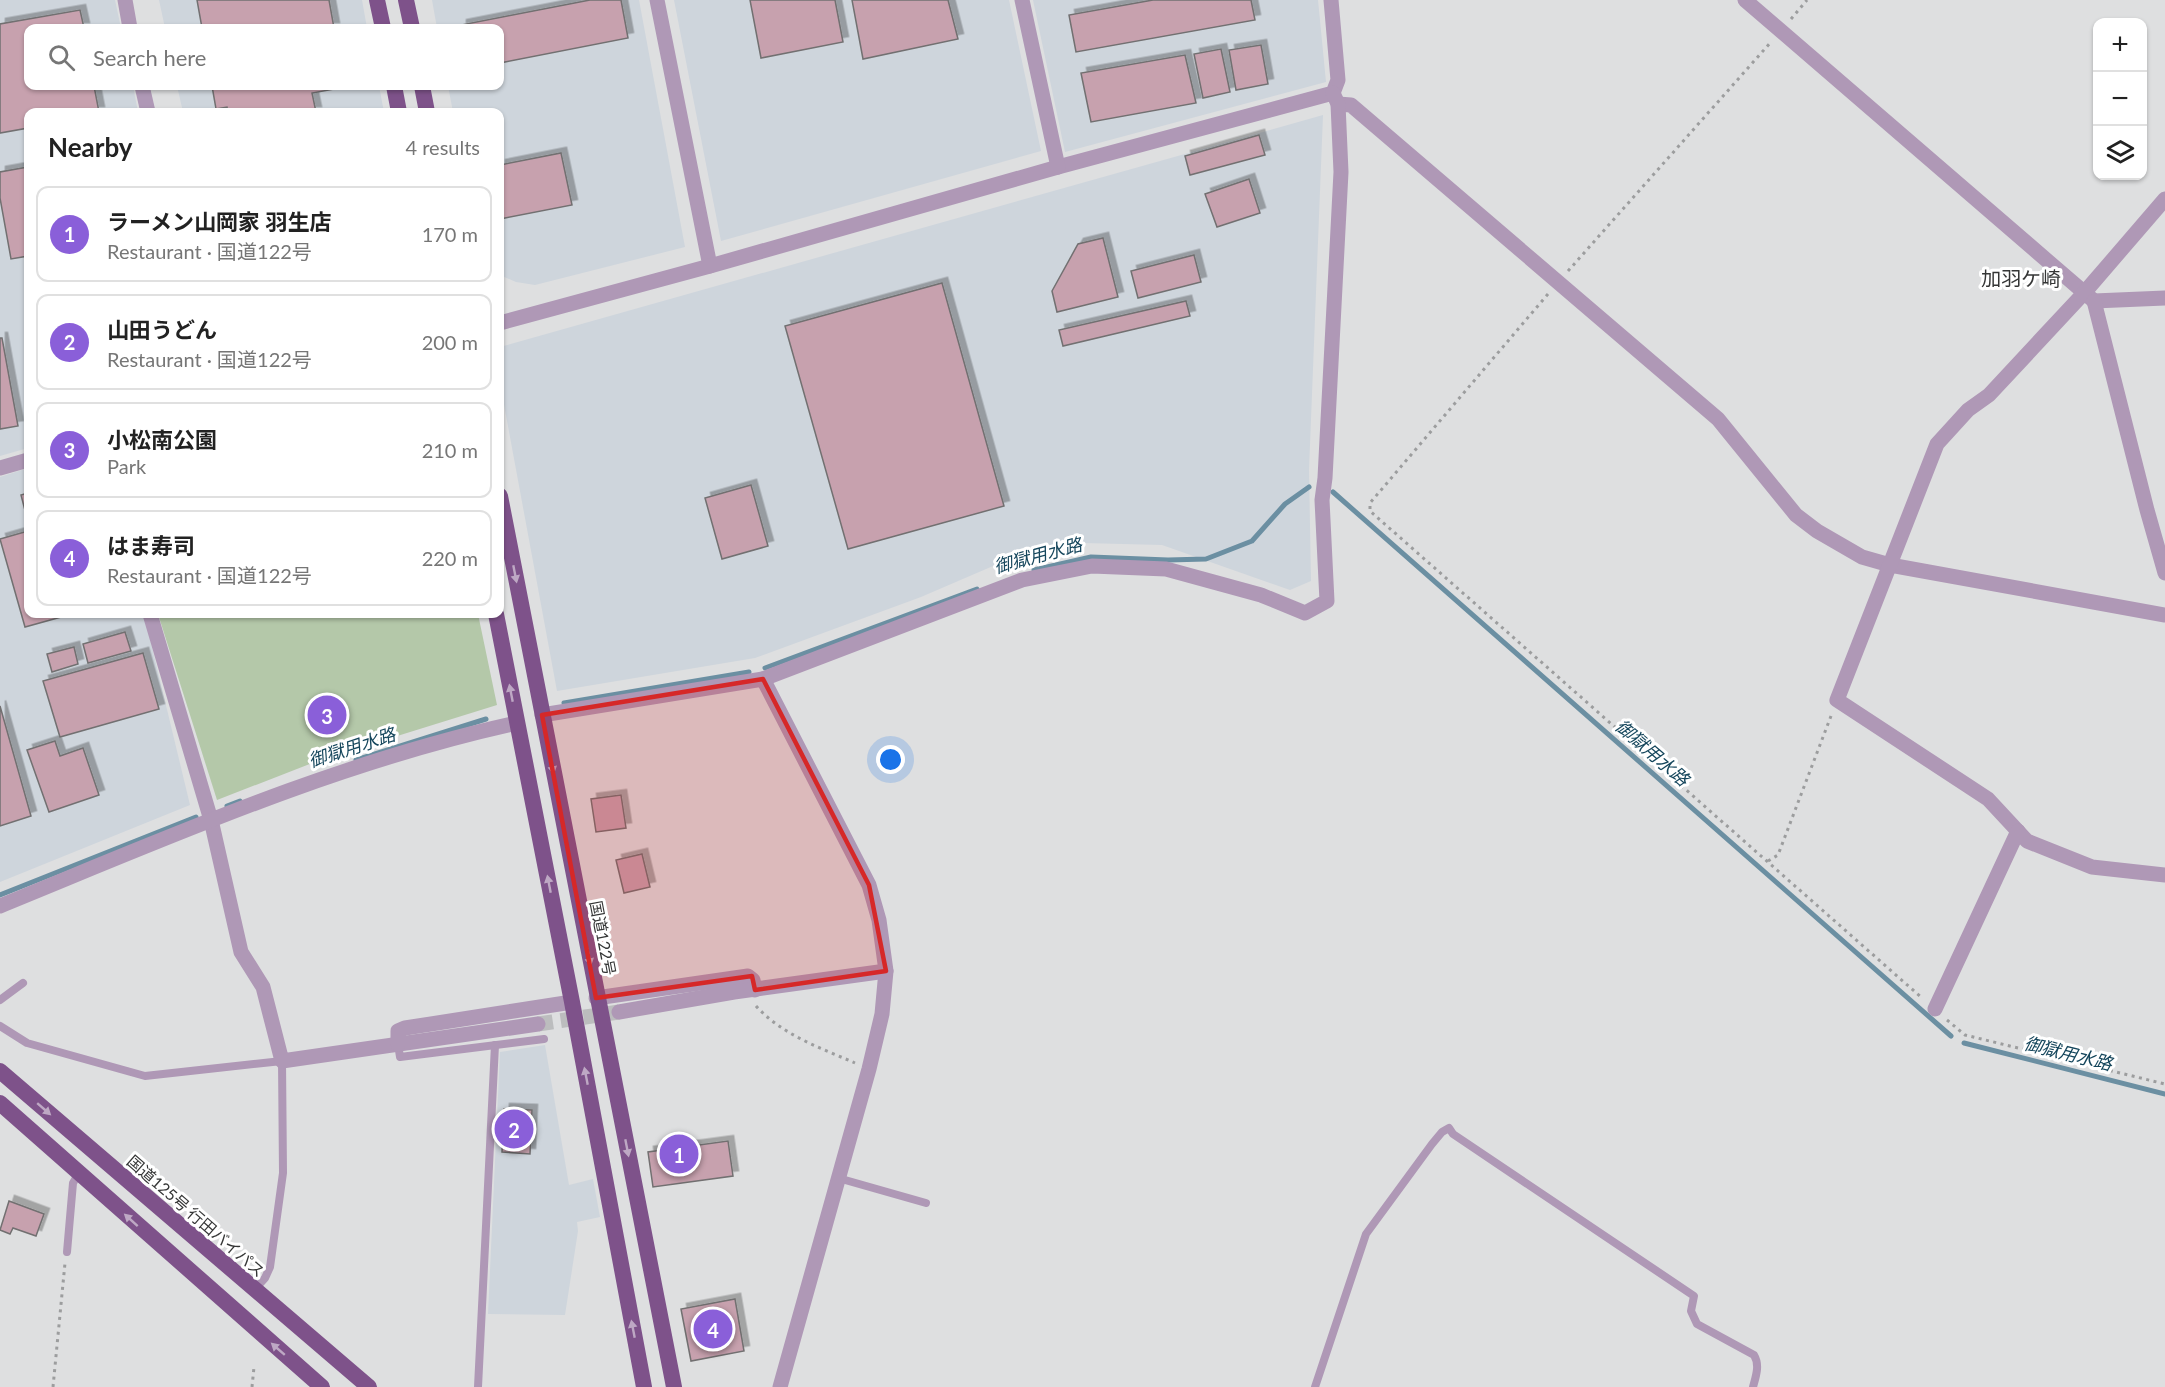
<!DOCTYPE html>
<meta charset="utf-8">
<style>
:root{--surface:#fff;--page:#f6f6f6;--text:#222;--muted:#767676;--line:#e0e0e0;--accent:#8a5fd9}
body{margin:0;font-family:Lato,"Noto Sans JP",sans-serif;background:var(--page);color:var(--text)}
.controls{position:absolute;right:18px;top:18px;display:grid;overflow:hidden;border-radius:12px;box-shadow:0 2px 4px #0004}
.controls button{width:54px;height:54px;display:grid;place-items:center;padding:0;border:0;border-bottom:2px solid var(--line);background:var(--surface);color:var(--text);font:30px sans-serif}
.you{position:absolute;left:891px;top:760px;width:21px;height:21px;margin:-15px;border:4px solid #fff;border-radius:50%;background:#1a73e8;box-shadow:0 0 0 9px #1a73e833}
.badge{display:grid;place-items:center;width:39px;height:39px;border-radius:50%;background:var(--accent);color:#fff;font-size:20px;font-weight:700}
.pin{position:absolute;translate:-50% -50%;border:3px solid #fff;box-shadow:0 2px 6px #0006}
.list{margin:0;padding:0;list-style:none}
h2{display:flex;justify-content:space-between;align-items:center;height:78px;margin:0;padding:0 24px;font-size:26px}
h2 small{font-size:20px;font-weight:400;color:var(--muted)}
.list li{display:grid;grid-template-columns:39px 1fr auto;gap:18px;align-items:center;box-sizing:border-box;height:96px;margin:0 12px 12px;padding:0 12px;border:2px solid var(--line);border-radius:12px}
.list b{display:block;font-size:22px;white-space:nowrap}
.list p{margin:0;font-size:20px;white-space:nowrap;color:var(--muted)}
.list em{font-size:20px;font-style:normal;color:var(--muted)}
.icon{flex:none;width:33px;height:33px;fill:none;stroke:currentColor;stroke-width:2;stroke-linecap:round;stroke-linejoin:round}
.map{position:relative;flex:none;width:2165px;height:1387px;overflow:hidden}
.search{position:absolute;background:var(--surface);box-shadow:0 2px 4px #0004;left:24px;top:24px;width:480px;height:66px;display:flex;align-items:center;gap:15px;box-sizing:border-box;padding:0 21px;border-radius:12px;color:var(--muted);font-size:22px}
.panel{position:absolute;background:var(--surface);box-shadow:0 2px 4px #0004;left:24px;top:108px;width:480px;height:510px;border-radius:12px}
.map>svg:first-child{display:block}
</style>
<div class="map">
<svg width="2165" height="1387" viewBox="0 0 2165 1387">
<defs>
<filter id="shadow"><feDropShadow dx="5.5" dy="-5.5" stdDeviation="0" flood-color="#0004"/></filter>
</defs>
<rect width="100%" height="100%" fill="#dedfe0"/>
<!-- built -->
<g fill="#ced5dc">
<path d="M0,0H115L121,28H28V86H133L138,112H28V448L0,456Z"/>
<path d="M159,0H362L367,28H165Z"/>
<path d="M432,0H639L685,247L535,285L516,282L500,275V112H453L448,86H500V28H437Z"/>
<path d="M674,0H1009L1041,151L721,241Z"/>
<path d="M1033,0H1318L1326,82L1065,152Z"/>
<path d="M177,86H379L384,112H183Z"/>
<path d="M1323,115L1309,470L1311,581L1290,590L1162,545L1083,543L1007,560L921,597L755,658L557,691L500,383V347Z"/>
<path d="M28,468V614H144L190,805L0,882V477Z"/>
<path d="M545,1045L569,1185L593,1179L600,1217L577,1222L578,1231L565,1315L488,1314L500,1052Z"/>
</g>
<!-- green -->
<path fill="#b4c8a9" d="M158,614H478L497,705L320,760L217,800Z"/>
<g fill="none" stroke-linecap="round" stroke-linejoin="round">
<!-- stream -->
<g stroke="#6b8fa2" stroke-width="5">
<path d="M1333,492L1951,1036"/>
<path d="M1034,570L1091,557L1168,560L1206,559L1252,541L1285,504L1309,487"/>
<path d="M765,668L977,589"/>
<path d="M564,703L749,672"/>
<path d="M356,760L486,719"/>
<path d="M227,806L240,801"/>
<path d="M0,895L196,817"/>
<path d="M1964,1043L2165,1094"/>
</g>
</g>
<!-- building -->
<g fill="#c7a1ae" stroke="#727071" stroke-width="1.5" filter="url(#shadow)">
<path d="M197,0H329L334,28H202Z"/>
<path d="M590,0H621L628,38L500,63V28H461V25Z"/>
<path d="M750,0H835L843,42L761,58Z"/>
<path d="M852,0H948L958,39L863,59Z"/>
<path d="M1153,0H1251L1255,20L1076,52L1069,15Z"/>
<path d="M80,10L84,28H28V86H94L99,112H28V128L0,133V24Z"/>
<path d="M1261,45L1268,84L1236,90L1229,50Z"/>
<path d="M1221,49L1230,92L1203,98L1194,54Z"/>
<path d="M1185,55L1196,103L1091,122L1081,73Z"/>
<path d="M212,86H344L345,87L312,93L316,112H228L227,107L216,109Z"/>
<path d="M1259,135L1265,155L1190,175L1185,156Z"/>
<path d="M561,153L572,205L500,219V165Z"/>
<path d="M28,167V256L11,259L0,198V172Z"/>
<path d="M1249,179L1260,213L1217,227L1205,194Z"/>
<path d="M1103,238L1118,297L1057,312L1052,291L1078,244Z"/>
<path d="M1194,255L1201,282L1138,298L1131,271Z"/>
<path d="M942,283L1004,506L848,549L785,326Z"/>
<path d="M1186,301L1190,316L1063,346L1059,330Z"/>
<path d="M0,338H2L18,426L0,429Z"/>
<path d="M751,485L768,546L722,559L705,498Z"/>
<path d="M28,493V522L21,495Z"/>
<path d="M28,531V614H72L25,627L0,539Z"/>
<path d="M125,632L131,651L88,663L83,644Z"/>
<path d="M74,647L78,664L52,672L47,654Z"/>
<path d="M143,653L159,709L60,737L43,681Z"/>
<path d="M0,706L31,816L0,826Z"/>
<path d="M55,741L60,756L83,748L99,795L49,812L27,750Z"/>
<path d="M621,795L626,828L596,832L591,799Z"/>
<path d="M642,854L650,887L624,893L616,860Z"/>
<path d="M504,1109L532,1110L530,1154L502,1152Z"/>
<path d="M728,1141L733,1176L653,1187L648,1152Z"/>
<path d="M9,1201L44,1214L36,1236L13,1228L10,1234L0,1230Z"/>
<path d="M735,1299L744,1351L691,1361L681,1309Z"/>
</g>
<g fill="none" stroke-linecap="round" stroke-linejoin="round">
<!-- minor-tunnel -->
<path stroke="#bcbdbe" stroke-width="15" stroke-dasharray="15 8" stroke-linecap="butt" d="M538,1024L619,1012"/>
<!-- path -->
<g stroke="#9c9d9e" stroke-width="3" stroke-dasharray="3 4.5" stroke-linecap="butt">
<path d="M1791,19L1807,0"/>
<path d="M1568,271L1771,42"/>
<path d="M1548,294L1370,503V511L1922,998"/>
<path d="M1768,861L1778,855L1831,716"/>
<path d="M756,1006C782,1035 821,1048 855,1063"/>
<path d="M1947,1020L1965,1035L2165,1084"/>
<path d="M53,1387L65,1263"/>
<path d="M252,1387L254,1367"/>
</g>
<!-- service -->
<g stroke="#af98b6" stroke-width="8">
<path d="M0,1000L23,983"/>
<path d="M0,1026L27,1043L145,1076L282,1061L283,1173L270,1267L265,1278L255,1289"/>
<path d="M398,1044L400,1057L544,1039"/>
<path d="M838,1178L926,1203"/>
<path d="M67,1252L73,1183L79,1173"/>
<path d="M478,1387L495,1045"/>
<path d="M1315,1387L1366,1234L1432,1144L1442,1132L1449,1128L1453,1134L1694,1296L1691,1311L1697,1324L1754,1355C1760,1365 1756,1376 1753,1387"/>
</g>
<!-- minor -->
<g stroke="#af98b6" stroke-width="15">
<path d="M125,0L130,28"/>
<path d="M657,0L710,266"/>
<path d="M1745,0L2094,301L2165,298"/>
<path d="M142,86L148,112"/>
<path d="M1338,104L1351,105L1718,419L1796,515L1817,531L1862,557L1890,565L2165,615"/>
<path d="M1058,167L1333,93L1338,80L1331,0"/>
<path d="M2165,199L2084,293L1989,395L1968,410L1937,444L1837,700L1988,799L2027,841L2092,867L2165,875"/>
<path d="M2094,301L2147,510L2165,573"/>
<path d="M150,614L211,820L241,952L263,987L282,1061L538,1024"/>
<path d="M763,679L1022,580L1092,566L1166,569L1261,595L1305,613L1327,601L1322,500L1325,478L1341,172L1338,104L1333,93"/>
<path d="M542,715L763,679L869,885L879,920L886,971L882,1014L869,1069L780,1387"/>
<path d="M0,906C169,837 338,762 517,723"/>
<path d="M596,998L748,976L753,980L755,990"/>
<path d="M1935,1009L2018,831"/>
<path d="M619,1012L734,992L886,971"/>
<path d="M398,1044V1031L405,1028L572,1002"/>
</g>
<!-- tertiary -->
<g stroke="#af98b6" stroke-width="15">
<path d="M500,323L710,266L1058,167L1022,0"/>
<path d="M0,468L28,460"/>
</g>
<!-- trunk -->
<g stroke="#7e528a" stroke-width="16">
<path d="M377,0L383,28"/>
<path d="M406,0L412,28"/>
<path d="M394,86L399,112"/>
<path d="M422,86L427,112"/>
<path d="M500,496L674,1387"/>
<path d="M496,614L572,1002L644,1387"/>
<path d="M0,1071L369,1387"/>
<path d="M0,1103L322,1387"/>
</g>
</g>
<!-- one-way arrows -->
<defs><path id="oneway-solid" d="M-6-.8H1V-3.2L6.5 0L1 3.2V.8H-6Z" transform="scale(1.5)"/></defs>
<g fill="#bea8c4">
<use href="#oneway-solid" transform="translate(515 574) rotate(79)"/>
<use href="#oneway-solid" transform="translate(511 693) rotate(-101)"/>
<use href="#oneway-solid" transform="translate(552 765) rotate(79)"/>
<use href="#oneway-solid" transform="translate(549 884) rotate(-101)"/>
<use href="#oneway-solid" transform="translate(589 957) rotate(79)"/>
<use href="#oneway-solid" transform="translate(586 1076) rotate(-101)"/>
<use href="#oneway-solid" transform="translate(44 1109) rotate(41)"/>
<use href="#oneway-solid" transform="translate(627 1148) rotate(79)"/>
<use href="#oneway-solid" transform="translate(131 1220) rotate(-138)"/>
<use href="#oneway-solid" transform="translate(633 1329) rotate(-101)"/>
<use href="#oneway-solid" transform="translate(278 1349) rotate(-139)"/>
</g>
<!-- marked area -->
<path fill="#d62828" fill-opacity="0.2" stroke="#d62828" stroke-width="4.5" stroke-linejoin="round" d="M763,679L869,885L886,971L755,990L752,976L596,998L542,715Z"/>
<g text-anchor="middle" stroke-width="6" stroke-linejoin="round" paint-order="stroke">
<!-- street labels -->
<g font-size="16" fill="#353636" stroke="#fff">
<text transform="translate(603 938) rotate(79)" y="6">国道122号</text>
<text transform="translate(196 1216) rotate(41)" y="6">国道125号 行田バイパス</text>
</g>
<!-- water labels -->
<g font-size="18" font-style="italic" fill="#15465c" stroke="#fff">
<text transform="translate(1038 556) rotate(-15)" y="6">御獄用水路</text>
<text transform="translate(352 748) rotate(-18)" y="6">御獄用水路</text>
<text transform="translate(1652 753) rotate(41)" y="6">御獄用水路</text>
<text transform="translate(2068 1054) rotate(14)" y="6">御獄用水路</text>
</g>
<!-- quarter labels -->
<g font-size="20" fill="#353636" stroke="#fff">
<text x="2021" y="286">加羽ケ崎</text>
</g>
</g>
</svg>
<div class="controls">
<button>+</button>
<button>−</button>
<button><svg class="icon" aria-label="layers" viewBox="0 0 24 24"><path d="M12 4l9 5-9 5-9-5zM3 14l9 5 9-5"/></svg></button>
</div>
<div class="you"></div>
<div class="pin badge" style="left:679px;top:1154px">1</div>
<div class="pin badge" style="left:514px;top:1129px">2</div>
<div class="pin badge" style="left:327px;top:715px">3</div>
<div class="pin badge" style="left:713px;top:1329px">4</div>
<div class="search"><svg class="icon" aria-label="search" viewBox="0 0 24 24"><circle cx="10" cy="10" r="6"/><path d="M15 15l6 6"/></svg>Search here</div>
<section class="panel">
<h2>Nearby<small>4 results</small></h2>
<ul class="list">
<li><span class="badge">1</span><div><b>ラーメン山岡家 羽生店</b><p>Restaurant · 国道122号</p></div><em>170 m</em></li>
<li><span class="badge">2</span><div><b>山田うどん</b><p>Restaurant · 国道122号</p></div><em>200 m</em></li>
<li><span class="badge">3</span><div><b>小松南公園</b><p>Park</p></div><em>210 m</em></li>
<li><span class="badge">4</span><div><b>はま寿司</b><p>Restaurant · 国道122号</p></div><em>220 m</em></li>
</ul>
</section>
</div>
